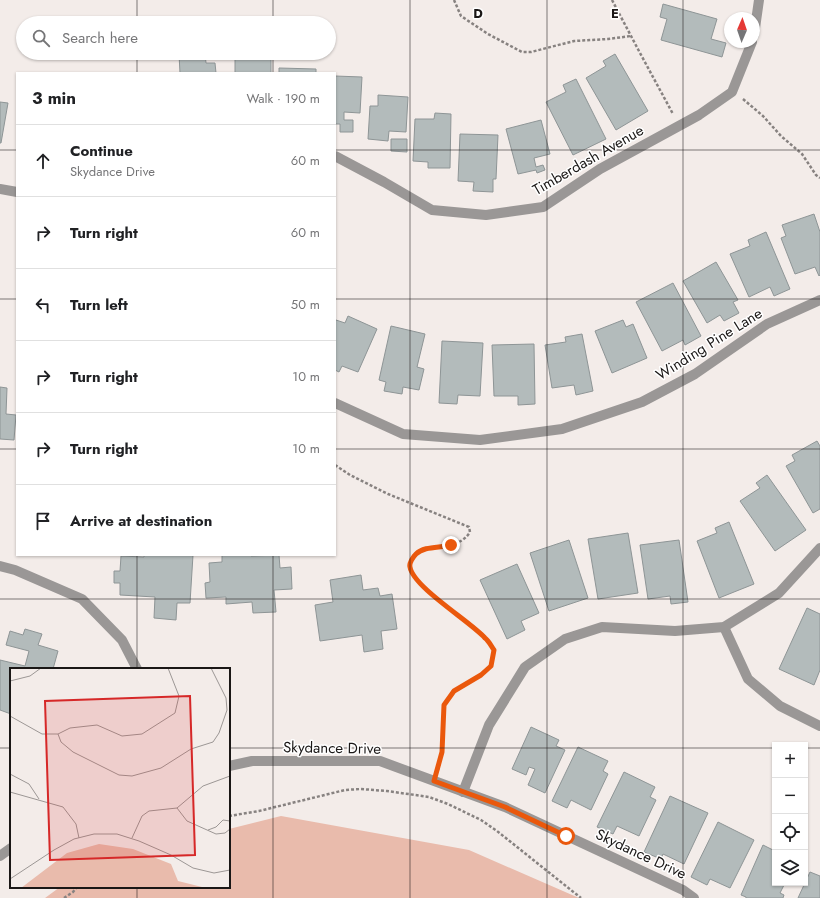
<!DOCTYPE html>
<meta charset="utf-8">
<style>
:root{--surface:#fff;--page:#f6f6f6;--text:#202124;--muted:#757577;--line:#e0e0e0}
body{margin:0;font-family:Jost,sans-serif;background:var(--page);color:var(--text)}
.controls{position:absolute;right:12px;bottom:12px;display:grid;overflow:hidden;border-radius:0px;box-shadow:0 1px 3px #0004}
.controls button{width:36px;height:36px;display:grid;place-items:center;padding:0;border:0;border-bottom:1px solid var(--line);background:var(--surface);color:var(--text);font:20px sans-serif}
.compass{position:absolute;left:724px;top:12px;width:36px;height:36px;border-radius:50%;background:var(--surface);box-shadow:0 1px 3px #0004;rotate:2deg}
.stop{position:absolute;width:12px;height:12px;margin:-9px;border:3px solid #ea580c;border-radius:50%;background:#fff}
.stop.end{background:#ea580c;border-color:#fff;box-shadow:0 1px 4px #0008}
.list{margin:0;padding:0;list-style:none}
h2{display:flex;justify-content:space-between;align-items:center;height:52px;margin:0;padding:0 16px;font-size:17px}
h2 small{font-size:13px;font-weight:400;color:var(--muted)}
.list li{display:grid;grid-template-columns:26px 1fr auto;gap:12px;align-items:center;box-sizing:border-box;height:72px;padding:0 16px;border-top:1px solid var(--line)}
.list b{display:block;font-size:15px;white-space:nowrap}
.list p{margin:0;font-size:13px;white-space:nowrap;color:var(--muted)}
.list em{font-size:13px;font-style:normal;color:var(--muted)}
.icon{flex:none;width:22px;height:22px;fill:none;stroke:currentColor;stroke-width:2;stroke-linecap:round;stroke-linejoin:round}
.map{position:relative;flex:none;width:820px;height:898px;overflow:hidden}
.search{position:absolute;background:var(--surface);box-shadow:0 1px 3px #0004;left:16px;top:16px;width:320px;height:44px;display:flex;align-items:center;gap:10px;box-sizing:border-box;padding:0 14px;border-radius:22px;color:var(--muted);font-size:15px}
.panel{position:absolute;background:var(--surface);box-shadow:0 1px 3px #0004;left:16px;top:72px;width:320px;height:484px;border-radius:0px}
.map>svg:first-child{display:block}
</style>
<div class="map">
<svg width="820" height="898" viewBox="0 0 820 898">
<rect width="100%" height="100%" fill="#f3ece9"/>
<!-- green -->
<path fill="#e9bbac" d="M281,816L469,850L579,898H45L60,887H229V829Z"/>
<!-- building -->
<g fill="#b3bbbb" stroke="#8e9596">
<path d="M663,4L717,19L711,39L726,43L722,57L661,40L667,19L660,17Z"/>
<path d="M205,53L206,63H215L216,73H180L179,54Z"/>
<path d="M258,53H271V73H235V58H258Z"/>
<path d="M615,54L648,111L616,130L586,78L606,66L603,61Z"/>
<path d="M279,68L316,69V73H279Z"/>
<path d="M335,76L362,77L360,113L344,112V120H353V132H340V124H335Z"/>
<path d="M576,79L606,139L573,155L546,102L566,92L563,85Z"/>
<path d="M378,95L408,97L406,132L389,131L388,141L368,139L370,106H378Z"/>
<path d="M0,102L8,103L1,143H0Z"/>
<path d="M435,113L451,114L450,168H428V162L413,161L415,119H434Z"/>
<path d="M541,120L550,154L534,158L536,167L543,165L545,170L537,173L536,170L518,174L506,129Z"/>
<path d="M460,134L498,135L496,179H493V192L473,191L474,182L458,181Z"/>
<path d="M391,139H407V152L391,151Z"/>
<path d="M814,214L820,232V275L819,276L815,267L795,274L781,238L786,236L782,225Z"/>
<path d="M766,232L790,289L774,296L770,287L749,297L730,254L750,246L748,240Z"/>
<path d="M716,262L738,300L733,302L739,313L724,321L720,315L707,323L683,281Z"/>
<path d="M673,283L701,336L685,345L683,340L662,351L636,302Z"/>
<path d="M348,316L377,329L358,372L342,366L339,372L335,370V322L336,320L345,323Z"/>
<path d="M623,320L626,327L633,324L647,358L612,373L595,331Z"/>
<path d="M391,326L425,334L417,367L424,369L419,390L403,387L402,394L384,391L386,382L379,380Z"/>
<path d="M582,334L593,391L576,395L574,385L552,388L545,345L566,342L565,337Z"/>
<path d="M442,341L483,343L480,396L458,395L457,404L439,403Z"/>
<path d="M534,344L535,404L518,405V396H494L492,345Z"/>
<path d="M0,387L7,388L6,414L16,415L14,440L0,439Z"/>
<path d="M817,441L820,446V509L813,513L786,466L795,461L792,455Z"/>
<path d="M767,475L806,530L775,551L740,501L760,488L756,483Z"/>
<path d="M729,522L754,584L719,598L697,541L717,533L715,528Z"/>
<path d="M628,533L638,593L598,599L588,539Z"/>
<path d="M569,540L588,598L549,611L530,553Z"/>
<path d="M679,540L688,602L671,604L670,596L648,599L640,545Z"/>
<path d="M144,555H193L190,603H177L176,620L154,618L155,597L120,595V583H114V571H120L121,556L144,557Z"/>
<path d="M222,555H251V556L279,555L280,568L291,567L292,589L274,590L276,612L253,613L252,602L226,604V597L206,598L205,583L210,582L209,563L222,562Z"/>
<path d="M517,564L539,613L521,621L525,630L507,639L480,580Z"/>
<path d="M361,575L363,590L378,588L380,596L392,594L397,629L381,631L383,649L364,652L362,635L320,641L315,605L333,602L330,580Z"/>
<path d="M807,608L820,614V670L814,685L779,669Z"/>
<path d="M25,629L42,634L38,645L58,651L53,669H11V714L0,710V660L25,666L29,651L6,645L10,631L23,635Z"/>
<path d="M531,727L559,740L556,746L565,750L545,793L528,785L535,769L529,767L526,775L512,769Z"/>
<path d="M578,747L608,761L603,771L608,774L591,810L571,800L567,808L552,801Z"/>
<path d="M624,772L655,787L650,797L656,800L639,836L617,826L613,834L597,827Z"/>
<path d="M670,796L708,813L684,864L663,854L661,859L644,852Z"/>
<path d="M718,822L754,840L730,888L710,879L707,885L691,877Z"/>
<path d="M763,845L775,851V883H785L780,893L784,895L783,898H746V897L741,895Z"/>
<path d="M810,872L820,876V898H798Z"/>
</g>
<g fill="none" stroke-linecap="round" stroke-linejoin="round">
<!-- path -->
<g stroke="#878280" stroke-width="2.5" stroke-dasharray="3 2" stroke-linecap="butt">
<path d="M454,0L461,16L488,34L522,52H531L574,41L608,39L631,36"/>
<path d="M612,0L640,53L673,114"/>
<path d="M743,99L763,116L781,136L802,154L816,175L820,178"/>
<path d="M335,465L350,475L388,494L469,527L470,532C457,553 427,542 415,554C412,557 411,561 409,565C417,592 466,617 485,637C489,641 491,646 494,651L491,666L481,675L453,691L444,705L442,752L438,770"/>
<path d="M229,816L259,811L345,790L361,789L387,791L429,797L448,804L481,820L497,831L581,898"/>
<path d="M64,898L73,892L77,887"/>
</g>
<!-- minor -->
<g stroke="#9a9796" stroke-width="10">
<path d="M754,35L759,0"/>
<path d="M335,156L384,182L432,210L486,215L543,207L600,169L699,115L732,92L752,42"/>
<path d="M0,189L17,192"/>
<path d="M335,403L403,434L480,440L562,429L642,402L695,374L767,324L820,300"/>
<path d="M0,566L15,570L82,599L122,640L137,669"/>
<path d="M724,627L748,679L780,706L820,726"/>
<path d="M229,766L252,761H380L505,807L683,890L694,898"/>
<path d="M463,792L489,725L525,667L565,639L602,627L675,631L724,627L779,593L820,548"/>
<path d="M0,856L11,848"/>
</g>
</g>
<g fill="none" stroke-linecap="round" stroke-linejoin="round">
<!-- route -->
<path stroke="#ea580c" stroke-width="5" d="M451,545C440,548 424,546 416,554C413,557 409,563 410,567C413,587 471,622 485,638C489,641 491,646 494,650L491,666L481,675L454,691L444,705L442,752L434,781L505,807L566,836"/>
</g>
<!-- grid -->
<path fill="none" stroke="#1a1716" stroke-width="1" stroke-opacity="0.55" d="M137,0V23M273,0V23M410,0V898M547,0V898M683,0V898M137,53V73M273,53V73M0,150H17M335,150H820M0,299H17M335,299H820M0,449H17M335,449H820M137,555V669M273,555V898M0,599H820M0,748H11M229,748H775M805,748H820M137,887V898"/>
<g text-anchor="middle" stroke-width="3" stroke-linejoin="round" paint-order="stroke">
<!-- street labels -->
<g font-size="15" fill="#1a1716" stroke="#fff">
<text transform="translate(588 160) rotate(-30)" y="5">Timberdash Avenue</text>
<text transform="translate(709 344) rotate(-32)" y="5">Winding Pine Lane</text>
<text transform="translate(332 748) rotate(1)" y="5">Skydance Drive</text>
<text transform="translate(641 854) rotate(25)" y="5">Skydance Drive</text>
</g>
</g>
<!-- overview -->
<g transform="translate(10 668)">
<rect width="220" height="220" fill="#f3ece9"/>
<path d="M89,176L123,181L161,196L168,213L196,220H11L57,185Z" fill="#e9bbac"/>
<path fill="none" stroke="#9c9795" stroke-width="1" d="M0,13L20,8L31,0M0,48L32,66H48L60,60L87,57L112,68L132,66L165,45L169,28L158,0M48,66L51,74L63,84L109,107L122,108L151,100L181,81L203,74L209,65L217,42L216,30L201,0M0,106L19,116L29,131M0,124L53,139L66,156L69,170M167,140L177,153L206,166L215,165L220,161M198,162L206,159L213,152L220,153M122,170L132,148L139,143L167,140L193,118L220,108M0,211L44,182L64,171L84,166H107L129,173L161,187L183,200L204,205L220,202"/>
<path fill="#d62828" fill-opacity="0.15" stroke="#d62828" stroke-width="2" d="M180,28L185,187L40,192L35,33Z"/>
<rect width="220" height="220" fill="none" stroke="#1a1716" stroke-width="2"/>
</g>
<g font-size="13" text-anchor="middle" font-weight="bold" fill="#1a1716" stroke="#fff" stroke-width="3" stroke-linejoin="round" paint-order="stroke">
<text x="478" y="18">D</text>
<text x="615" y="18">E</text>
</g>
</svg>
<div class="controls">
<button>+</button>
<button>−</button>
<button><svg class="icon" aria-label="locate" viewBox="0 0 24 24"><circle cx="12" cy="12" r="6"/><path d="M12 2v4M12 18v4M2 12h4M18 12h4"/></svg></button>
<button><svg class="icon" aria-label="layers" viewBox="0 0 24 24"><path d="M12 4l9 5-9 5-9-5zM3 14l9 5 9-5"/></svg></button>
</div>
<svg class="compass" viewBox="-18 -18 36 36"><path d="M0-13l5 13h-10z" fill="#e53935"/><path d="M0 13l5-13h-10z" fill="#757577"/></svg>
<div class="stop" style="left:566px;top:836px"></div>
<div class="stop end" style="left:451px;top:545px"></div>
<div class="search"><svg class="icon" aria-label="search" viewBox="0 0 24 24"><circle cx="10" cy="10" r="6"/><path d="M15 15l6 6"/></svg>Search here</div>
<section class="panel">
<h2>3 min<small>Walk · 190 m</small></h2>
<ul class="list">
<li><svg class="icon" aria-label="ahead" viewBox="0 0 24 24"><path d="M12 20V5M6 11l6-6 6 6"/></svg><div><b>Continue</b><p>Skydance Drive</p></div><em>60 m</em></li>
<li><svg class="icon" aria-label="right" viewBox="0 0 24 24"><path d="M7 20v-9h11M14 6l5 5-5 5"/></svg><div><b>Turn right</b></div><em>60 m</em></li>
<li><svg class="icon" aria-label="left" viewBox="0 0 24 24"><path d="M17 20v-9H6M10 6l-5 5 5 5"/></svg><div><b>Turn left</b></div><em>50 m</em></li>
<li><svg class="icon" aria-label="right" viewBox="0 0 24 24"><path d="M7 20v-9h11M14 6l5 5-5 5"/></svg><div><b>Turn right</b></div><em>10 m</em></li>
<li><svg class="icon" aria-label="right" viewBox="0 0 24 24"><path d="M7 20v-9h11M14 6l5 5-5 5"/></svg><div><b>Turn right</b></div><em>10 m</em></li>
<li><svg class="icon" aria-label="arrive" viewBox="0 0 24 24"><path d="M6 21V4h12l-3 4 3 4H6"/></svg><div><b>Arrive at destination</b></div></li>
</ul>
</section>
</div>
